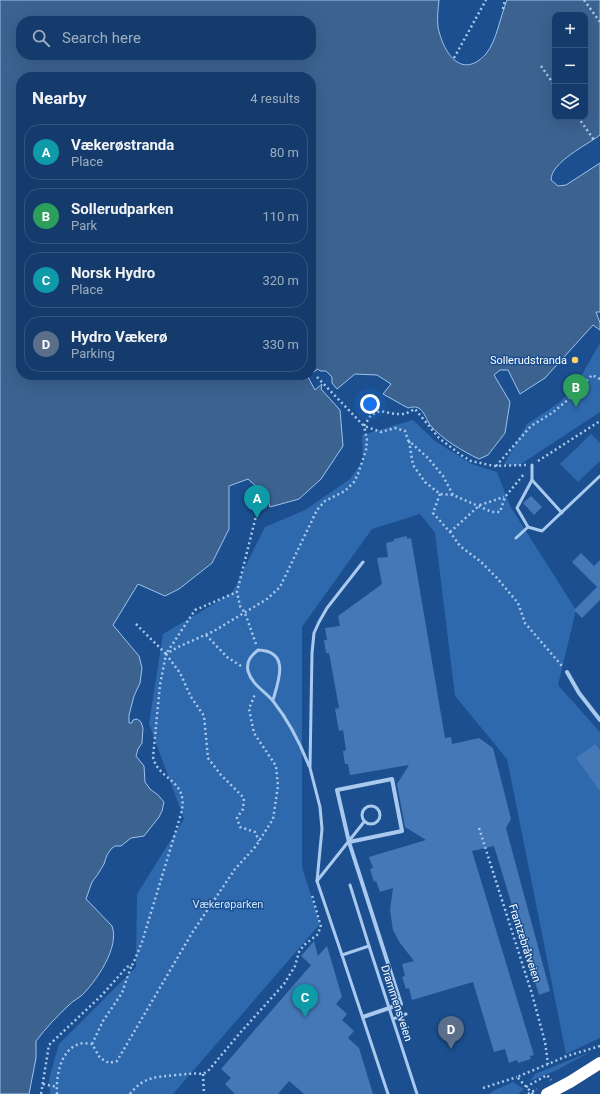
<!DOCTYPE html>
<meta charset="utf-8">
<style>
:root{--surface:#143b6b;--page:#1d4271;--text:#f1f3f6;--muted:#9dadc1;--line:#33557e;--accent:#8abfa5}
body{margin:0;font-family:Roboto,sans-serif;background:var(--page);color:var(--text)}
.controls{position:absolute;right:12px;top:12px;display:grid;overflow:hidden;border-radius:8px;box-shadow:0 4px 16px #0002}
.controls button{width:36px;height:36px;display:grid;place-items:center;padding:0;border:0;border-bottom:1px solid var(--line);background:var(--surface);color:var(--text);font:20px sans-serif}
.you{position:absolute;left:370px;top:404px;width:14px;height:14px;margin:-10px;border:3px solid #fff;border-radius:50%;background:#1a73e8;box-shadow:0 0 0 6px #1a73e833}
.badge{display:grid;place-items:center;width:26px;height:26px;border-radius:50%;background:var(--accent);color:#fff;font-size:13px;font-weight:700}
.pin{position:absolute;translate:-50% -33px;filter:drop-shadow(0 1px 2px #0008)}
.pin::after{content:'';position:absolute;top:21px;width:14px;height:12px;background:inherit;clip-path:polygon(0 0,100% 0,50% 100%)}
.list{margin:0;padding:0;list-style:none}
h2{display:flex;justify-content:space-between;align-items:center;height:52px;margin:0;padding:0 16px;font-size:17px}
h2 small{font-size:13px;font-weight:400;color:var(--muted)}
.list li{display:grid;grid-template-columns:26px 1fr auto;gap:12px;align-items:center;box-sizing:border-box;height:56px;margin:0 8px 8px;padding:0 8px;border:1px solid var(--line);border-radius:16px}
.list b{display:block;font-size:15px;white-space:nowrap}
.list p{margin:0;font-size:13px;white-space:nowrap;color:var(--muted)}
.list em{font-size:13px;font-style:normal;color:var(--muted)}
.icon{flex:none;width:22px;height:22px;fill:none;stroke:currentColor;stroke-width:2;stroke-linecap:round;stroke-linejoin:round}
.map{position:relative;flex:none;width:600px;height:1094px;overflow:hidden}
.search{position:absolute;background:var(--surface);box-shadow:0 4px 16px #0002;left:16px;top:16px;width:300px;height:44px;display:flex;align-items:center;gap:10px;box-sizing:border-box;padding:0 14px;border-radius:16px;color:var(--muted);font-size:15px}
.panel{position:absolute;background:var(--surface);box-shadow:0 4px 16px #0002;left:16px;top:72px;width:300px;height:308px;border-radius:16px}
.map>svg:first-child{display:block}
</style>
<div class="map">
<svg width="600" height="1094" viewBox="0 0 600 1094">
<rect width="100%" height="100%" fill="#1b4f8f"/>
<!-- green -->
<g fill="#2e69ad">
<path d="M600,343V412L518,466L504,464L527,424L560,402L579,380Z"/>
<path d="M413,420L435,441L472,464L497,472L510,506L576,610L558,685L600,732V1038L566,1054L507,759L455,696L435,533L420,514L372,529L302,627V867L320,924L173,1094H50L49,1079L59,1044L136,967L137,894L184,819L149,724L163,634L232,593L265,527L305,510L350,479L363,460L362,435Z"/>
<path d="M591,434L600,443V461L578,482L560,464Z"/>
<path d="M590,1052L557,1070L530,1081L535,1074Z"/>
<path d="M513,1082L524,1089L518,1094H490L493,1091Z"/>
</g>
<!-- water -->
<path fill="#3c6290" stroke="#9cc4f0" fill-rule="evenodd" d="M0,0H439C438,9 437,18 438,27C443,52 461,81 486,54C497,40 500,17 507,0H600V135C587,145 551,162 551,180L558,186L566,185L600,163V312H596L600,323V330L593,325L545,378L520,394L508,370H500L494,375L510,402L505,433L488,455L479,459C462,451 442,439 430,425C427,420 424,412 420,409C416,406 412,407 408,408L383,394L391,384L377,375L355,374L337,389L332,383V377L326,371H320L318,369L311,374V77H21V375H310L308,377L315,390L322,384L321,389L340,410L343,446L321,479L299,499L270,507L267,496L248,479L229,486V529L212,563L179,589L165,596L138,584L113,625L139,656L142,668L140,683L134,696L129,715V723H132L133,720L137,719L141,722L143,728L142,743L138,749L136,756L144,766L145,782L150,789L158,795L164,802L162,811L159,817L144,836L131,838L121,846H115L111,849L107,855L104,864L98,874L92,882L86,899L112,926C120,947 96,982 81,996C77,999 73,1001 69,1005C57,1016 46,1028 36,1041V1058L29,1094H0ZM555,15H585V117H555ZM21,21H311V55H21Z"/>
<!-- building -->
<g fill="#4478b7">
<path d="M531,496L542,507L534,515L523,503Z"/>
<path d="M407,536V539L411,538L445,738L451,737L452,744L479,738L493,748L511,819L506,828L550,991L539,995L494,846L472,851L534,1055L530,1056L531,1059L518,1063L517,1060L509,1063L505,1049L494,1052L473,982L412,1000L409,988L406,989L402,977L405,976L402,964L414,961L400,943L393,930L390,910L393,888L380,892L376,881L374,882L370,869L373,868L369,857L426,840L405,827L397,784L409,765L350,775L348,764H345L343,751L346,750L343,730L339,731L335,709L339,708L329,653H326L324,640H327L325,628L340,626L338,616L382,584L377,558L388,557L386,543L394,541V539Z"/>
<path d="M581,553L594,566L600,560V600L582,618L574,610L597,587L572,562Z"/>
<path d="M595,744L600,750V791L576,758Z"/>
<path d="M314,941L318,956L327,946L342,997L336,1004L347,1014L342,1020L354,1031L348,1038L359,1048L373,1094H304L289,1081L278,1094H235L225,1084L231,1078L221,1069L311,965L301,956Z"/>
</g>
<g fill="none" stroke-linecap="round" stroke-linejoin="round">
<!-- path -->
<g stroke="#a9c9ee" stroke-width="2.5" stroke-dasharray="2 3" stroke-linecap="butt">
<path d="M584,0L600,22"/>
<path d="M503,9L505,0"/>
<path d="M454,58L486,0"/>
<path d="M541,66L555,86"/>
<path d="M578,117L594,140"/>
<path d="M317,377L364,426L381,432L395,428L405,431L408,440L428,458L443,476L453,495L492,512H500L505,497L524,474"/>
<path d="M409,441L413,465L425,482L440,494L453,495"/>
<path d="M538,461L600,421"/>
<path d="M496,466L531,426L552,413L569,399L592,375L600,379"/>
<path d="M440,494L433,513L450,532L460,546L480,561L497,578L518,603L525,623L562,666"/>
<path d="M450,532L480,505L504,497"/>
<path d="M136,624L166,654L195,610L237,592"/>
<path d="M206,635L227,657L241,666"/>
<path d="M256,644L245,613L240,606L237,592L256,516"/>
<path d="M166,654L180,673L191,697L204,716L208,758L221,775L244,798L243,809L237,818L240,827L255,832L259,841"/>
<path d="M479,828L532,994L545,1042L548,1064"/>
<path d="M92,1044L103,1021L122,993L132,964"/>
<path d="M203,1074L204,1094"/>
<path d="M43,1084L57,1087"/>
<path d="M526,1087L547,1075L551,1080"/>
<path d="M483,1088L517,1077"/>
<path d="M41,1094L49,1045L101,996L127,967L133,964L142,942L181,814C190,779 158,781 153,757L160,685L166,654L178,647L214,631L267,599L280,587L317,510L325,501L345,491L354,482L358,474L366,450L367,440L364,426L371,415L380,411L395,414H405L415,409L439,438L461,455L471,461L494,466L526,465"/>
<path d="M57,1094C56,1077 60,1050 79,1044C83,1042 89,1044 92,1044L100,1058L109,1063L117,1061L192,933L235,869L256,846L273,819L278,786L276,766L254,733L249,709L255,694"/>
<path d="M130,1094C144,1076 157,1077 177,1075C186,1074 194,1073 203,1074L208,1071L240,1033L284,984L295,966L299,952L304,945L317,935L321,927L312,895"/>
<path d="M528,1094L537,1089"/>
<path d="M533,1094L517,1077L567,1056L600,1046"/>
</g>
<!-- lane -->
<g stroke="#a9c9ee" stroke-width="3">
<path d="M532,465V480"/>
<path d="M528,527L517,508L532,480L562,513"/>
<path d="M516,538L528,527L542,531L600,476"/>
<path d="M273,700C279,680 290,651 258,650C251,656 246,661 248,671C252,685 265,691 273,701C289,721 300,743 309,766"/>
<circle cx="371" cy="815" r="9"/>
<path d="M364,822L317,881L342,955L369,946L417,1094"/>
<path d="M317,881L322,829L320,807L310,768L312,653L314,633L319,622L327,608L363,562"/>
<path d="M350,885L369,946"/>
<path d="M342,955L388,1094"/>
<path d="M393,1019L406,1014"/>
</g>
<!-- street -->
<g stroke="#a9c9ee" stroke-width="4">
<path d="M567,672L579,693L600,720"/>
<path d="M349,842L402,831L392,779L337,790L349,842L401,1004L363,1017"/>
</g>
<!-- highway -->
<path stroke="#fff" stroke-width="12" d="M547,1094L570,1082L600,1063"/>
</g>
<!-- markers -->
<circle fill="#ffd166" stroke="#1b4f8f" stroke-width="1.5" cx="575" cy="360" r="4"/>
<g text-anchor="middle" stroke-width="3" stroke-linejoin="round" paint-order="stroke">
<!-- poi labels -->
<g font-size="11" fill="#fff" stroke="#1b4f8f" text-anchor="end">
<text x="567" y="364">Sollerudstranda</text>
</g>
<!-- park labels -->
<g font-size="11" fill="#cfe3fa" stroke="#1b4f8f">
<text x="228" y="908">Vækerøparken</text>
</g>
<!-- street labels -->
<g font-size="11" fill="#fff" stroke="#1b4f8f">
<text transform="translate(525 943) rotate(72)" y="4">Frantzebråtveien</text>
<text transform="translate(397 1003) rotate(72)" y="4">Drammensveien</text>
</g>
</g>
</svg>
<div class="controls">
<button>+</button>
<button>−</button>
<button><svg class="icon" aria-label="layers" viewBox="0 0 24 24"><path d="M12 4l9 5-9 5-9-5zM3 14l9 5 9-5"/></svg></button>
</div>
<div class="you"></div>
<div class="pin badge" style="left:257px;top:518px;background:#0f9aa8">A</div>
<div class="pin badge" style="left:576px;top:407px;background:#2e9e5b">B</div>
<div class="pin badge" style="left:305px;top:1017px;background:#0f9aa8">C</div>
<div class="pin badge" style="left:451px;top:1049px;background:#5c6f8a">D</div>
<div class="search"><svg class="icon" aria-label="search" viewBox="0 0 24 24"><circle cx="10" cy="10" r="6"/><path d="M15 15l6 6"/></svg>Search here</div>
<section class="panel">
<h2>Nearby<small>4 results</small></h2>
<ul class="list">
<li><span class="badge" style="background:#0f9aa8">A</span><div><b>Vækerøstranda</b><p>Place</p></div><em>80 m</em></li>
<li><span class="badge" style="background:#2e9e5b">B</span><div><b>Sollerudparken</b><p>Park</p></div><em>110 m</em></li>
<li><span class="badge" style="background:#0f9aa8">C</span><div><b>Norsk Hydro</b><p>Place</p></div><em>320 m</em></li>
<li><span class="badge" style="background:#5c6f8a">D</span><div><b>Hydro Vækerø</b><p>Parking</p></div><em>330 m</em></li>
</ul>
</section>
</div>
